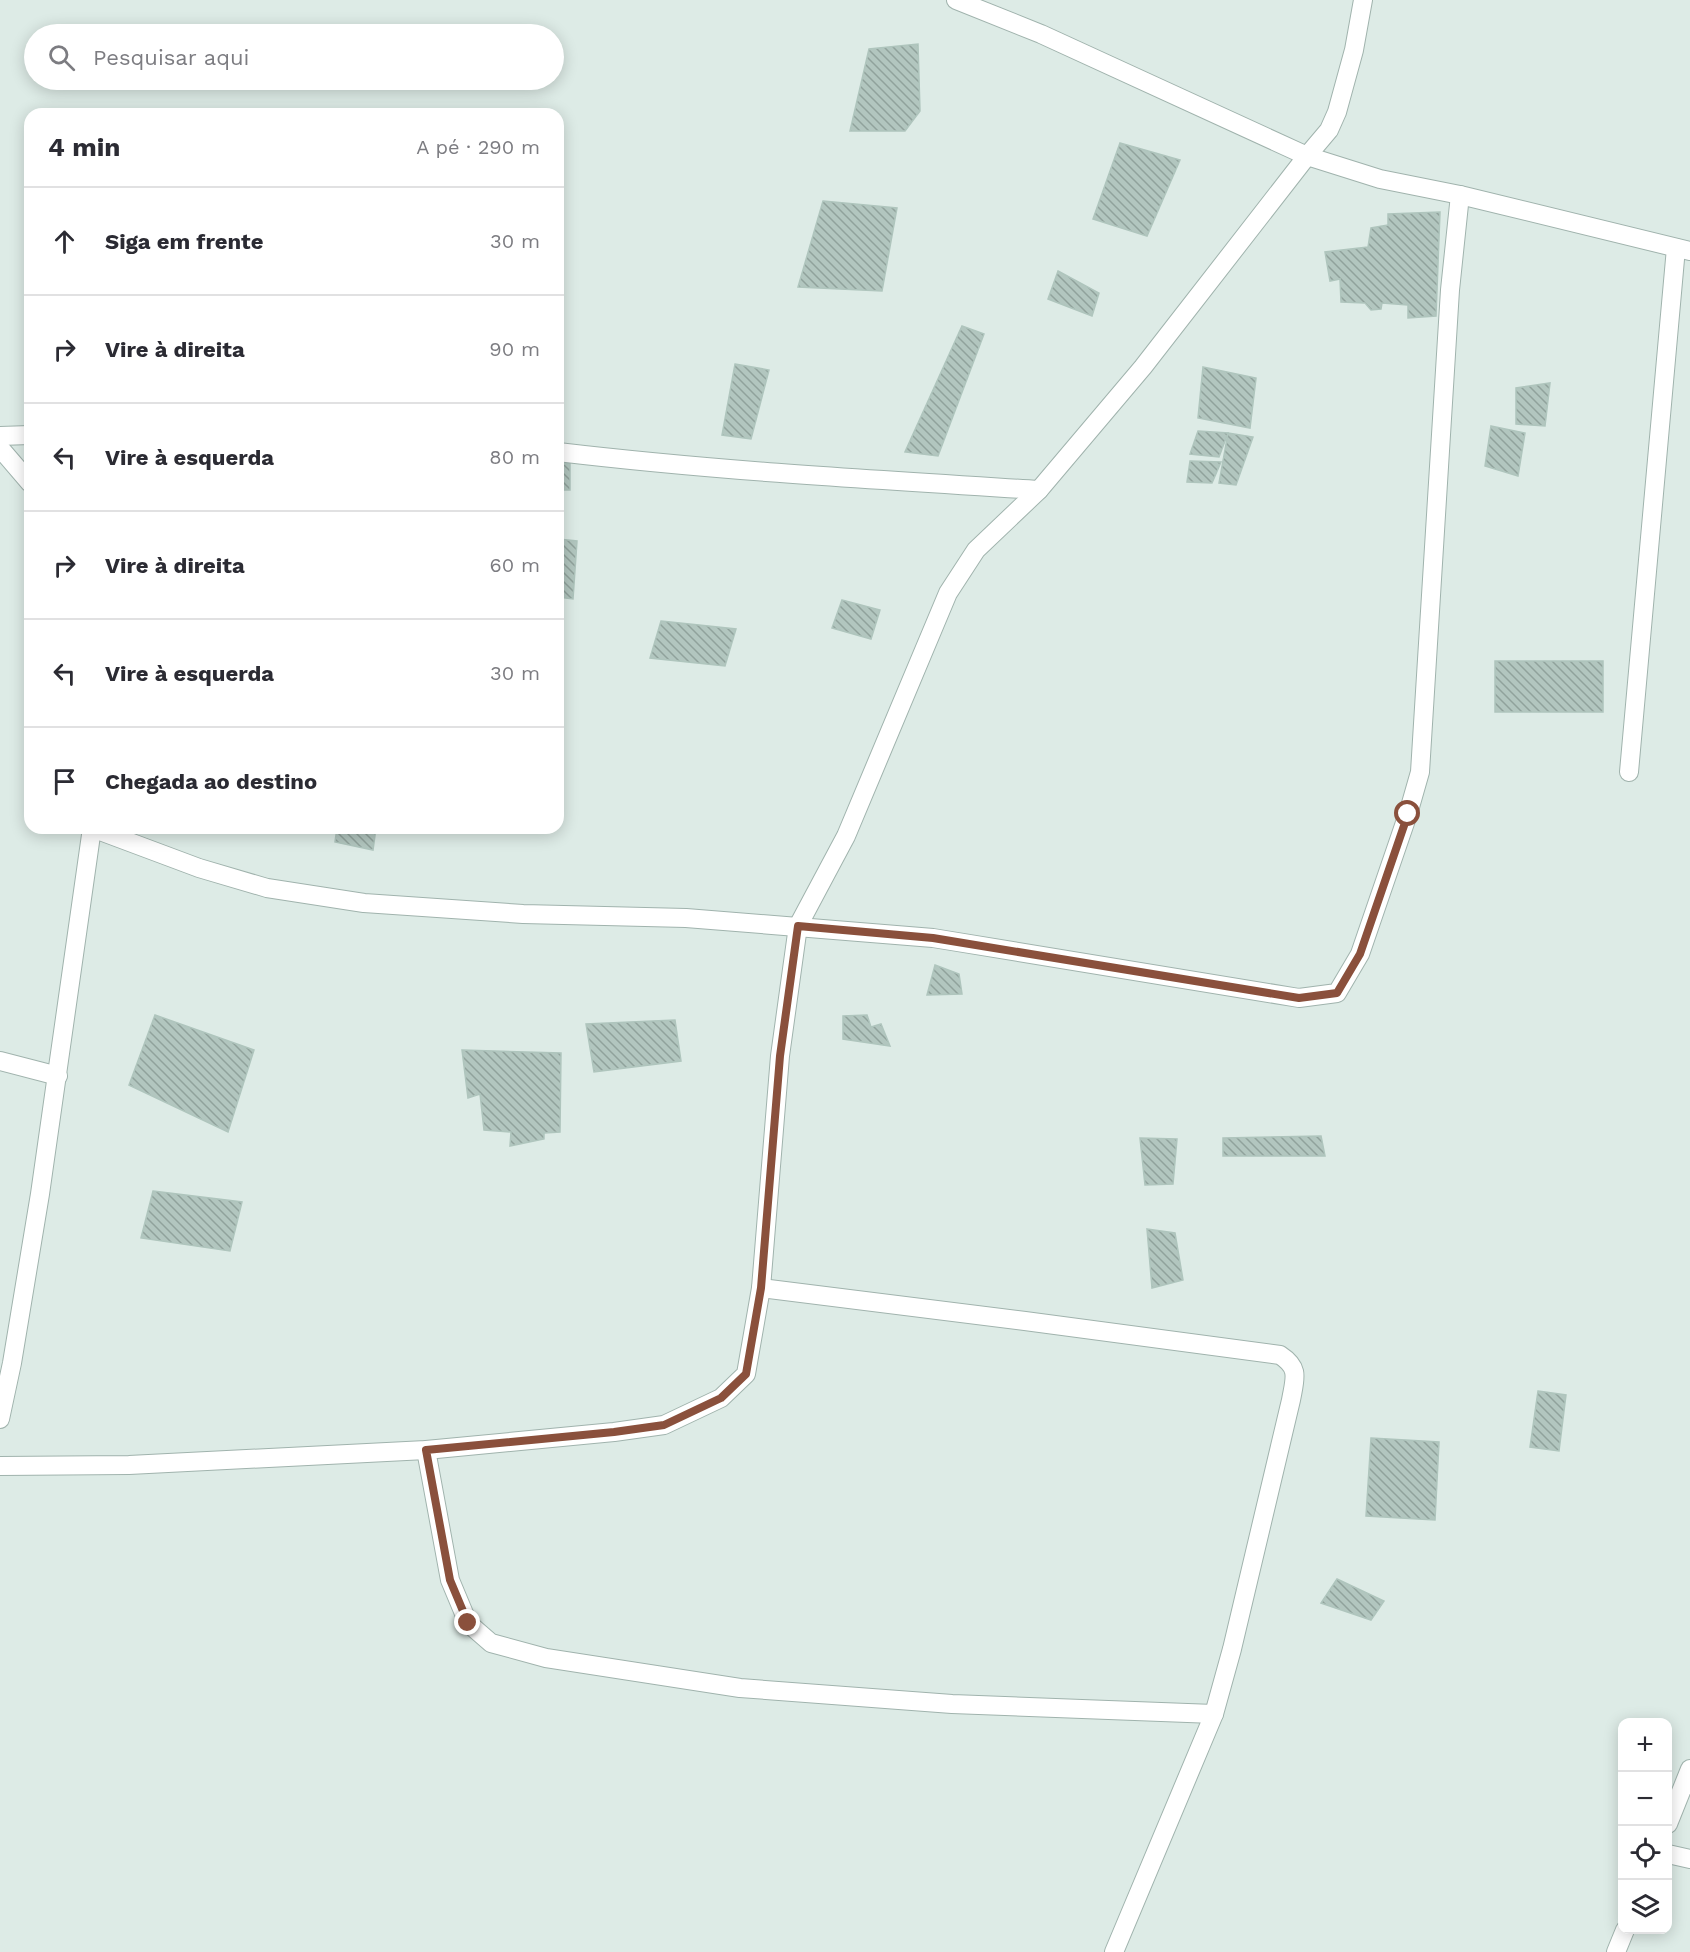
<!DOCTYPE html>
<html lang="pt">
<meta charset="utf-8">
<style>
:root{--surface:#fff;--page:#f7f7f7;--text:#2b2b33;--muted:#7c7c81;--line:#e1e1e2}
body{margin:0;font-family:"Work Sans",sans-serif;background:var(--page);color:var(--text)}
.controls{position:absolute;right:18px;bottom:18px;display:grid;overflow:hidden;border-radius:12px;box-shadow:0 3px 15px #0003}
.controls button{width:54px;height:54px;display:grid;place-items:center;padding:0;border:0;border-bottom:2px solid var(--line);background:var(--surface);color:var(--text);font:30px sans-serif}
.stop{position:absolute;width:18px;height:18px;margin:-14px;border:4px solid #8a503c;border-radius:50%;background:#fff}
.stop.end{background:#8a503c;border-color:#fff;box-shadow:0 2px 6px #0008}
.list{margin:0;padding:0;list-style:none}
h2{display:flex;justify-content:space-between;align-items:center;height:78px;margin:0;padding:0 24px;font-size:26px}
h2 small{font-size:20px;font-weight:400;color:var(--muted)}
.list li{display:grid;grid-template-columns:39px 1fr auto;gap:18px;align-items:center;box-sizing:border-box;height:108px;padding:0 24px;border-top:2px solid var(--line)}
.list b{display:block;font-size:22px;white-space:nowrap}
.list em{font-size:20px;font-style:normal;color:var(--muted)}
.icon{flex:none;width:33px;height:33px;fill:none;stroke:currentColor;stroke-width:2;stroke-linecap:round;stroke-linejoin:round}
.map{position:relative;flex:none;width:1690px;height:1952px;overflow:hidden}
.search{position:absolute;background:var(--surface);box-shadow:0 3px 15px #0003;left:24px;top:24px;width:540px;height:66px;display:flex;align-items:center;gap:15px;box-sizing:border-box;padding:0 21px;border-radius:33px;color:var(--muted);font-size:22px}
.panel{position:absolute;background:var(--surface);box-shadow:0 3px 15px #0003;left:24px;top:108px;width:540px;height:726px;border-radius:18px}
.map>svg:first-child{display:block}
</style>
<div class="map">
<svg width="1690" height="1952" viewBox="0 0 1690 1952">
<defs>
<pattern id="building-back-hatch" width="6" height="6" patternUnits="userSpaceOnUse" patternTransform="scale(1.5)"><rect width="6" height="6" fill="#b2c6bf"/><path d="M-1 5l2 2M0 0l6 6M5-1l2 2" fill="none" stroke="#90a29c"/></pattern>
</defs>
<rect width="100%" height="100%" fill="#ddebe6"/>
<!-- building -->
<g fill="url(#building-back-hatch)" stroke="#afc5bd" stroke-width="1.5">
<path d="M918,44L920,111L905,131H850L869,49Z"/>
<path d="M1120,143L1180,160L1147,236L1093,219Z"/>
<path d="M823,201L897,208L882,291L798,287Z"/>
<path d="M1440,212L1436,316L1408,318V305L1382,303L1381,309L1371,310L1365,303L1341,302L1340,279L1330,281L1325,252L1368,247L1371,228L1388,225V214Z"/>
<path d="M1058,271L1099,293L1092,316L1048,299Z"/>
<path d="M962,326L984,334L938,456L905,452Z"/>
<path d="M735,364L769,370L751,439L722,435Z"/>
<path d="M1203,367L1256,378L1250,428L1198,418Z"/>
<path d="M1550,383L1545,426L1516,424V388Z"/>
<path d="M1491,426L1525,433L1518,476L1485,466Z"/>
<path d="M1198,431L1228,433L1219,457L1190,454Z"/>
<path d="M1228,433L1253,437L1236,485L1219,483Z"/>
<path d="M1190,461L1221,462L1212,483L1187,482Z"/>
<path d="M570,463V490H558V465Z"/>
<path d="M558,539L577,541L573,599L558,597Z"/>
<path d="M842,600L880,610L871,639L832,628Z"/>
<path d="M661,621L736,629L725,666L650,658Z"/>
<rect x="1495" y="661" width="108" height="51"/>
<path d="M337,828H376L373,850L335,842Z"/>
<path d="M935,965L959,974L962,994L927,995Z"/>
<path d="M155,1015L254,1050L228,1132L129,1085Z"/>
<path d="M867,1015L871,1027L881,1024L890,1046L843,1039V1016Z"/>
<path d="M675,1020L681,1061L594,1072L586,1024Z"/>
<path d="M462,1050L561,1053L560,1132L544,1133V1139L510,1146L511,1132L484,1130L480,1094L468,1098Z"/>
<path d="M1321,1136L1325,1156H1223V1138Z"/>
<path d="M1140,1138L1177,1139L1173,1184L1145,1185Z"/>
<path d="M153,1191L242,1202L230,1251L141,1238Z"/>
<path d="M1147,1229L1175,1233L1183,1280L1152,1288Z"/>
<path d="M1538,1391L1566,1395L1559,1451L1530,1447Z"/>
<path d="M1371,1438L1439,1442L1435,1520L1366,1516Z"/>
<path d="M1337,1579L1384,1601L1371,1620L1321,1603Z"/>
</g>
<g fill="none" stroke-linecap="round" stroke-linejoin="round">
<!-- street casing -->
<g stroke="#a0b3ad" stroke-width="20">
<g id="street">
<path d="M956,0L1041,34L1307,156L1380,179L1460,195L1690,251"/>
<path d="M0,436L30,435"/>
<path d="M0,448L30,483"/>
<path d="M558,452C718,471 878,480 1039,490"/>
<path d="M1629,772L1676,248"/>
<path d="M92,828L199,868L267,888L364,903L523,914L686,918L933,938L1299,998L1337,993L1360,954L1408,814L1420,772L1450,290L1460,195"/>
<path d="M0,1061L58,1076"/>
<path d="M761,1288L1025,1321L1280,1355C1300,1368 1295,1378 1291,1400L1232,1649L1214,1714L1114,1952"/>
<path d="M0,1419L12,1363L40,1194L92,828"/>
<path d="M426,1450L450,1580L468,1623L491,1643L546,1658L740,1688L952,1704L1214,1714"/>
<path d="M0,1466L129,1465L426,1450L614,1432L664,1425L721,1398L746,1374L761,1288L780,1056L798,926L846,836L948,593L976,550L1039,490L1143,367L1307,156L1329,130L1337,112L1354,50L1363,0"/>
<path d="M1668,1824L1690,1769"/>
<path d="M1668,1854L1690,1859"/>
<path d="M1616,1952L1625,1930"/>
</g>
</g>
<!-- street -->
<use href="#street" stroke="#fff" stroke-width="18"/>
</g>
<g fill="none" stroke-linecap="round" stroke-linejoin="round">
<!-- route -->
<path stroke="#8a503c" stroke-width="8" d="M468,1623L450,1580L426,1450L614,1432L664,1425L721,1398L746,1374L761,1288L780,1056L798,926L933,938L1299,998L1337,993L1360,954L1408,814"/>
</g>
</svg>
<div class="controls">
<button>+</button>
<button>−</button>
<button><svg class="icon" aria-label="locate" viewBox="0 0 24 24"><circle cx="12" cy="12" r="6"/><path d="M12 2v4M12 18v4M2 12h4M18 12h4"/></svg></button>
<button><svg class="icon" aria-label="layers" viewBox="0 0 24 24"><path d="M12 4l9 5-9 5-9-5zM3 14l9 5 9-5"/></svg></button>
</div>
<div class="stop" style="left:1408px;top:814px"></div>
<div class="stop end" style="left:468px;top:1623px"></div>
<div class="search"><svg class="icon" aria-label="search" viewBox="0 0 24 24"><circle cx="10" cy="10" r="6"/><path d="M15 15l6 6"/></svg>Pesquisar aqui</div>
<section class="panel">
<h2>4 min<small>A pé · 290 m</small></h2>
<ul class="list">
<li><svg class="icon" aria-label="ahead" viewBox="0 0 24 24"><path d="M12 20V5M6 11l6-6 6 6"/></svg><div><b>Siga em frente</b></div><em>30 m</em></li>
<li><svg class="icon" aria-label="right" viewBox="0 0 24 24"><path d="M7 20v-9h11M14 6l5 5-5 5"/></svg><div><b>Vire à direita</b></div><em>90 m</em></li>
<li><svg class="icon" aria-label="left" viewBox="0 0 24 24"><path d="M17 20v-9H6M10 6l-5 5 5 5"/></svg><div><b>Vire à esquerda</b></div><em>80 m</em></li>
<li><svg class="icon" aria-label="right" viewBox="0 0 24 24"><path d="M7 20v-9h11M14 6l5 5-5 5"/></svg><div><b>Vire à direita</b></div><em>60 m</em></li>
<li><svg class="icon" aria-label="left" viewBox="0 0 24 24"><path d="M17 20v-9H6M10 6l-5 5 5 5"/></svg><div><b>Vire à esquerda</b></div><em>30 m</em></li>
<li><svg class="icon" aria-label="arrive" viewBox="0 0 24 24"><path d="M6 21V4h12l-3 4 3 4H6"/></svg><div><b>Chegada ao destino</b></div></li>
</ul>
</section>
</div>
